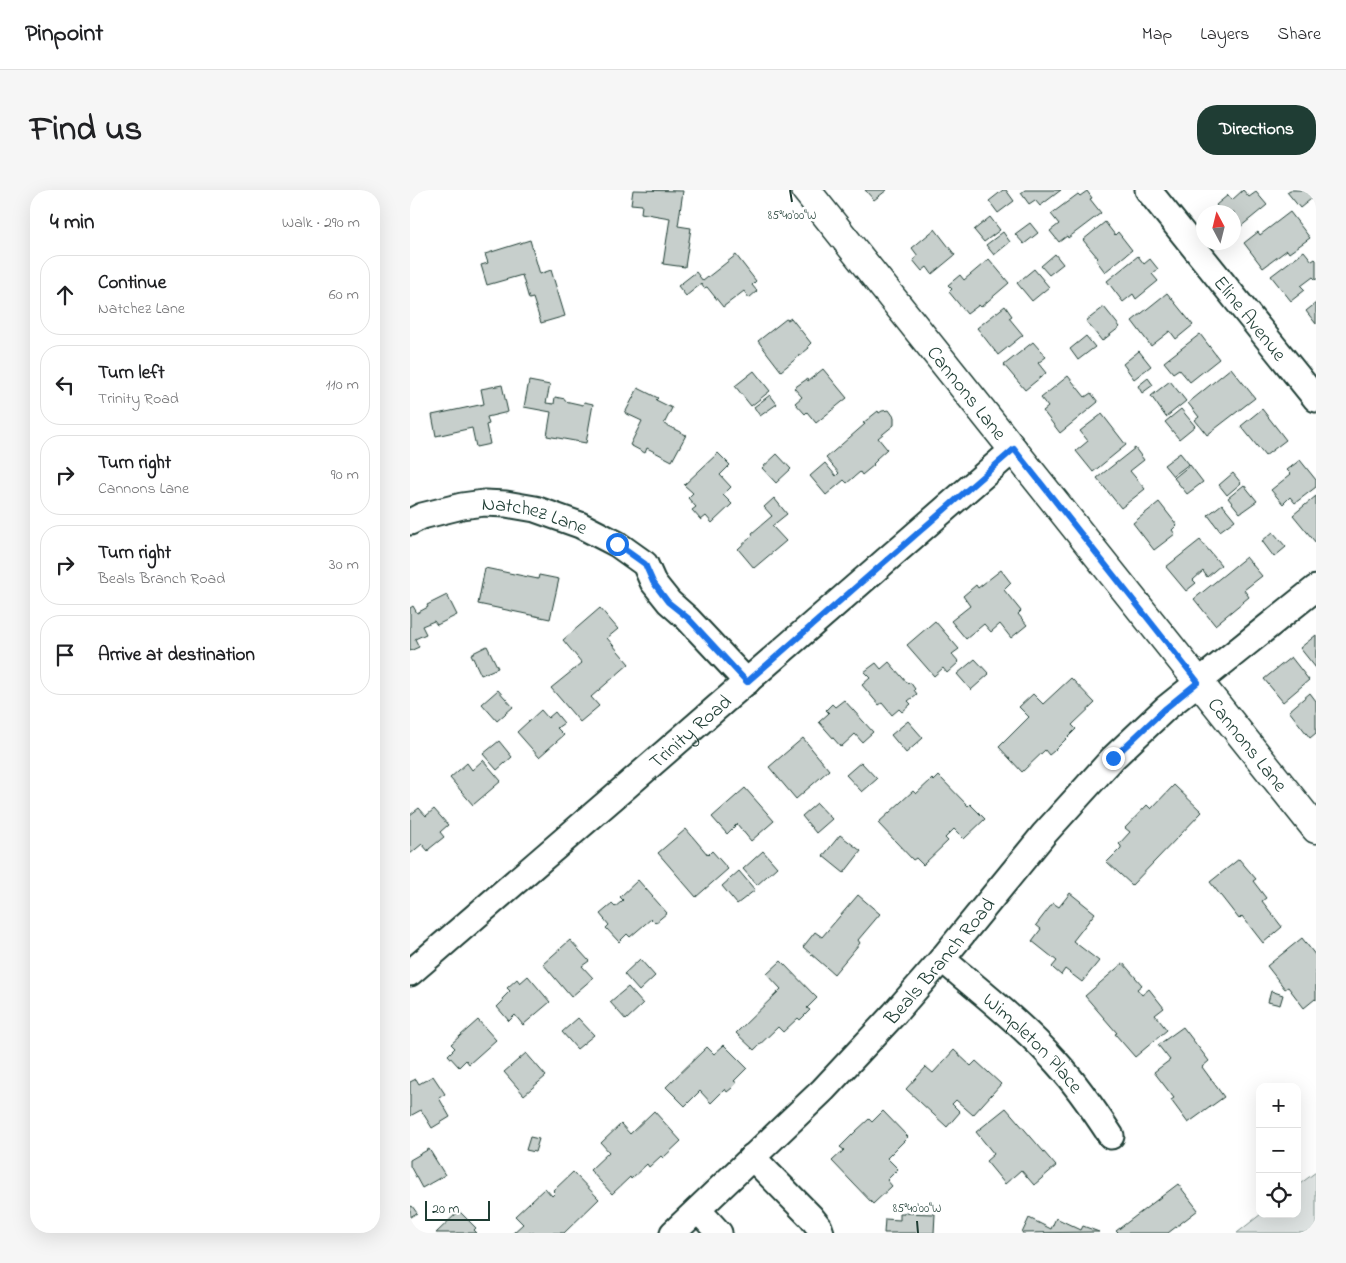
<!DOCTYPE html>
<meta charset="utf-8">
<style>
:root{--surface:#fff;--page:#f6f6f6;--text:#202124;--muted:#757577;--line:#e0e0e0;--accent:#1f3d34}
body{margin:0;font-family:"Indie Flower",sans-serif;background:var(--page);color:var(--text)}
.controls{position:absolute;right:15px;bottom:15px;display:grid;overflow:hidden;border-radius:10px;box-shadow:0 5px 20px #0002}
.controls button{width:45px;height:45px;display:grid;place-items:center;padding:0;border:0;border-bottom:1px solid var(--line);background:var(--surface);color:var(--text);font:25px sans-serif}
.compass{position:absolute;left:786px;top:15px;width:45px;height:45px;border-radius:50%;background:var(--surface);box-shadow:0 5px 20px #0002;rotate:353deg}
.scale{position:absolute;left:15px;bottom:12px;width:65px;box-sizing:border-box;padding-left:5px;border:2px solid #1f3d34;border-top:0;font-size:14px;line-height:18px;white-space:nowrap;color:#1f3d34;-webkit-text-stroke:4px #fff;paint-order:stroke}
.stop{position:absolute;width:15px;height:15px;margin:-11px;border:4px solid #1a73e8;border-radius:50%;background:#fff}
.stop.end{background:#1a73e8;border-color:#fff;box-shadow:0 1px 5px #0008}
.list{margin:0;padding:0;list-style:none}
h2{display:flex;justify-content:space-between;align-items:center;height:65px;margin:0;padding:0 20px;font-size:21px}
h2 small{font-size:16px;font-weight:400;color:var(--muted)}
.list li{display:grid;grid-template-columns:32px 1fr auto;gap:15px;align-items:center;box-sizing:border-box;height:80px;margin:0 10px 10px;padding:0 10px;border:1px solid var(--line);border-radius:20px}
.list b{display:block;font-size:19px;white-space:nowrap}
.list p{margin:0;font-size:16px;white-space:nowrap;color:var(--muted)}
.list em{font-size:16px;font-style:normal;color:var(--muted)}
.icon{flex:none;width:28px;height:28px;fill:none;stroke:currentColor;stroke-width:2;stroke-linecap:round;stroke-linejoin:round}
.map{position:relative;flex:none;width:906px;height:1043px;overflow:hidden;border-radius:20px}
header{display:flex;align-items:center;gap:30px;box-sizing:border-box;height:70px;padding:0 25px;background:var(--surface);border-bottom:1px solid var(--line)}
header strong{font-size:24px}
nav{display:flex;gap:28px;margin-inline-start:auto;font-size:18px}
.intro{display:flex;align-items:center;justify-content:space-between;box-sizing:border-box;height:120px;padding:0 30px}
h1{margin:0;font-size:35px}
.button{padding:12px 22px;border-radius:20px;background:var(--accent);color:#fff;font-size:18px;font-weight:700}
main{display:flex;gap:30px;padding:0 30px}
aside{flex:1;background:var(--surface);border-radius:20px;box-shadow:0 5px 20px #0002}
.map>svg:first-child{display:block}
</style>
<header>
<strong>Pinpoint</strong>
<nav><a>Map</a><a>Layers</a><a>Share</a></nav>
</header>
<div class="intro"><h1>Find us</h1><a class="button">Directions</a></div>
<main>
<aside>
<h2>4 min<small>Walk · 290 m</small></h2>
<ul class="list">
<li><svg class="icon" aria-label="ahead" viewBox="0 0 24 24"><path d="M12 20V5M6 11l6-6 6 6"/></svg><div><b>Continue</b><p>Natchez Lane</p></div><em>60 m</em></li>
<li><svg class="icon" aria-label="left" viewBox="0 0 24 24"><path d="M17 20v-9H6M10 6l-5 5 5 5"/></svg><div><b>Turn left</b><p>Trinity Road</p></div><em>110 m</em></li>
<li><svg class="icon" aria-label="right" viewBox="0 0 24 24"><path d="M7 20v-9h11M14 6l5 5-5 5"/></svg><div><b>Turn right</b><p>Cannons Lane</p></div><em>90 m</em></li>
<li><svg class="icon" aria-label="right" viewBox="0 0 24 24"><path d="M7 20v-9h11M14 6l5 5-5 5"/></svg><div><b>Turn right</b><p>Beals Branch Road</p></div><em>30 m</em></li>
<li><svg class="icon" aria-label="arrive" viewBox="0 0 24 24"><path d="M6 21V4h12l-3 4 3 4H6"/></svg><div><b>Arrive at destination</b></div></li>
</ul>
</aside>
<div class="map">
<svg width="906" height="1043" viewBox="0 0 906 1043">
<rect width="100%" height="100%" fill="#fff"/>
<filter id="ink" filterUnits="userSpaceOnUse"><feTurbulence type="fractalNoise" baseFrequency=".02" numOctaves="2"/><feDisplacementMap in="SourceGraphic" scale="10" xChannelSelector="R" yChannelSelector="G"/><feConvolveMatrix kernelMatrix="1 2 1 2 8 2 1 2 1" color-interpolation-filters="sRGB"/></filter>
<g filter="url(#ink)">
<!-- green -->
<path fill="#dee3e2" stroke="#7e908b" d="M906,982V1043H827L851,1024H887V996Z"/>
<!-- building -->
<g fill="#c7cfcc" stroke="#1f3d34">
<path d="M223,0L273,1L268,36L281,38L275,77L253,74L260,28L231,23L232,15L221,14Z"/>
<path d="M455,0H477L464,10Z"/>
<path d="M593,0H596L604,11L588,23L579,11Z"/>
<path d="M615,0H651L630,16L625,10L619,14L611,3Z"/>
<path d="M833,0L839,7L846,2L857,15L824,42V22H809L811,21L806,15L818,5L822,10Z"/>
<path d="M880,0H906V5L890,18L877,2Z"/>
<path d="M677,1L682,8L680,9L691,23L658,48L657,46L649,52L640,41L649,34L641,24L668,4L670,6Z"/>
<path d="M880,22L900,48L879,63L877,60L853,78L834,53L848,42L850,45Z"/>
<path d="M580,27L590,40L574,52L564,40Z"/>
<path d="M695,32L705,45L708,42L722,60L695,82L686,70L688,68L673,50Z"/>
<path d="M620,33L628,43L614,54L605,44Z"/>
<path d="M525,39L545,65L522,84L517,77L512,81L507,75L503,70L508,66L502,58Z"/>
<path d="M593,42L600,52L584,65L576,55Z"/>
<path d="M120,50L130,84L141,80L155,126L131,133L123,108L119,109L112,85L77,95L71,75L78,73L75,64Z"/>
<path d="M894,61L902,71L905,69L906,70V90L903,87L891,96L895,100L881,111L861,86Z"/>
<path d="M645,64L653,74L639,85L631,76Z"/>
<path d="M326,65L346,91L342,95L347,101L339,108L334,101L313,117L297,97L294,98L291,94L276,106L268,96L286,82L293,91Z"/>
<path d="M728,66L734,74L740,69L748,79L742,84L748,91L726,109L723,104L713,112L697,91Z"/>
<path d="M579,69L599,93L571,117L569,115L557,124L539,102L542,99L538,95L550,85L554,90Z"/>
<path d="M624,79L639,97L622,111L607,93Z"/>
<path d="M757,103L783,135L766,149L760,141L741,156L722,131Z"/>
<path d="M906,113V134L896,121Z"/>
<path d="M595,116L602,126L599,128L613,145L588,165L567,138Z"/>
<path d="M694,117L710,137L692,151L676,131Z"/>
<path d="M381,128L401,153L398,156L399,158L371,181L348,151L376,129L378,130Z"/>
<path d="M790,144L809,169L780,192L769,179L763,183L754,172Z"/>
<path d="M676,146L685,157L668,170L660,159Z"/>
<path d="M623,152L636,167L628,173L636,183L615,200L594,175Z"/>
<path d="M729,161L741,176L724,189L713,174Z"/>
<path d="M821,178L845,208L797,245L785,230L789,227L778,213Z"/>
<path d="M413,179L437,208L406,233L397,222L395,224L385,213L392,207L384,198L397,189L398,191Z"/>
<path d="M344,181L360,201L341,216L325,196Z"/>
<path d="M658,186L675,207L681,203L688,212L650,243L633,221L638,217L631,208Z"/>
<path d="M738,188L743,195L732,203L728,196Z"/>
<path d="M119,191L140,195L136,213L144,214L145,207L155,209V211L173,215L174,212L183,214L176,253L137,246L141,222L114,217Z"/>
<path d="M760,191L776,211L756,227L741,206Z"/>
<path d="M92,195L98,222L77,227L79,234L76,235L80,254L66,257L62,238L26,246L22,225L74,214L71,199Z"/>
<path d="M228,198L248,208L246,210L262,218L254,234L276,245L262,271L237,258L235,263L220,255L232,231L215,223Z"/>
<path d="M360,205L367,214L350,226L344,217Z"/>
<path d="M771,219L785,236L769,249L755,232Z"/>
<path d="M852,219L876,250L855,266L831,236Z"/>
<path d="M479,220L484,227V235L468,248L477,259L466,269L467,270L463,274L464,275L452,285L450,282L437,293L434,290L416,305L400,286L415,273L426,286L429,283L416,268L455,234L453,233L468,221L469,223L472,221Z"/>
<path d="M692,224L716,255L683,282L666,261L678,251L670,241Z"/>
<path d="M725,258L734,270L720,281L735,299L711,318L687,288Z"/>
<path d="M308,263L320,275L310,285L321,297L313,305L322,314L302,333L296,326L291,330L282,320L286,317L278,308L283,303L274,295Z"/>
<path d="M770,263L779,274L763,286L754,275Z"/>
<path d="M367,264L381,279L366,293L352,278Z"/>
<path d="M890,270L906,290V297L885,313L880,307L873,314L861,300L881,284L877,280Z"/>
<path d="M780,275L793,292L777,304L764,288Z"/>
<path d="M823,283L831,293L817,305L809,295Z"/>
<path d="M834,295L847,311L830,323L818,308Z"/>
<path d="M906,306V353L883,325Z"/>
<path d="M364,308L377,324L362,336L376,351L344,378L328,359L343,345L342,343L362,326L354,317Z"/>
<path d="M749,312L767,335L762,340L765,344L744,360L723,333Z"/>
<path d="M812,314L825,330L810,341L798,325Z"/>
<path d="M863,342L876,357L864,367L852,351Z"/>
<path d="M790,350L811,375L797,387L793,381L783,390L786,393L776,401L756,377Z"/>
<path d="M836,367L852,386L834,400L839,407L805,435L784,409Z"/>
<path d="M75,378L128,389L129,385L149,389L140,429L68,414Z"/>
<path d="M591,380L601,393L594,400L611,421L608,424L617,435L601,448L590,434L581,442L574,434L556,449L541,431L560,416L553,406L566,395L568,398Z"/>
<path d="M37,405L47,425L27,435L24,431L12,436L16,444L5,449L9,457L0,461V418L3,416L7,423L18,417L17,415Z"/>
<path d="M190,418L208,439L197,448L219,474L181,507L189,516L170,532L141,498L172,473L153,450Z"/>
<path d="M525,431L549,459L542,464L549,472L537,483L533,478L524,486L497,455Z"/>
<path d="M906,445V478L890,458Z"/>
<path d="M77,456L88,478L71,485L61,464Z"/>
<path d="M881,467L899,490L873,512L854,489Z"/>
<path d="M565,469L579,484L561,500L547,484Z"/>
<path d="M479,472L498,494L500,492L505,499L504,500L507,504L498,511L501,514L492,522L489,519L482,525L472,513L469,515L452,495L460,488L454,482L466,473L471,479Z"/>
<path d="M661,488L685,513L662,535L666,539L644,561L639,565L635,560L612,582L589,557L619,527L609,517L623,504L633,514Z"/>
<path d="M88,500L103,517L87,531L72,514Z"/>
<path d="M900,503L906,511V543L900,548L879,521Z"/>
<path d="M434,510L463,542L452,552L445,544L431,557L409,532L419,523L416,520L422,514L425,517Z"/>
<path d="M131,520L138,528L145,522L154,533L147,538L154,545L129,567L107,542Z"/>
<path d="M498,531L513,548L496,563L481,545Z"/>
<path d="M393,548L419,580L386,609L359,577Z"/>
<path d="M89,551L102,567L87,580L73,564Z"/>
<path d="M73,570L91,591L63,615L40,588L57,573L62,580Z"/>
<path d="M451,572L467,589L452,602L436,585Z"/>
<path d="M529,586L558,616L560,614L575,629L554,649L544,639L535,648L538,651L513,675L506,668L503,670L468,633L503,601L506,604L522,589L524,591Z"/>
<path d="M764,595L792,622L722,695L697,672L711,658V656L709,654L720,642L715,638L737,615L741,619Z"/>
<path d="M335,598L364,631L341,651L327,634L317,644L302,627Z"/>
<path d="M407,613L422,629L406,643L392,626Z"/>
<path d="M9,618L16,626L24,619L38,635L30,642L34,647L19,659L18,661L12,654L0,664V625Z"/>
<path d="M276,639L298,665L302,661L318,679L286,707L248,663Z"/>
<path d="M430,645L451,661L434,683L413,666Z"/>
<path d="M353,661L367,677L347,695L333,679Z"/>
<path d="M829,669L846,689L843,691L856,708L852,711L872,737L853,753L832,726L829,729L800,692Z"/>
<path d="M329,681L345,700L327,714L312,696Z"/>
<path d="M228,690L257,723L245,733L241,729L220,747L217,744L209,752L196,738L199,735L190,724L202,714L205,717L211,712L213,710L210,707Z"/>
<path d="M660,703L685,723L663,751L689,771L672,792L655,779L651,785L644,779L642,777L647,771L622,751L631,739L626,735L643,713L649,717Z"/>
<path d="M448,705L470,724L448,750L450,753L424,784L393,757L405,742L412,747Z"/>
<path d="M892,748L906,766V810L905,809L894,818L878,797L875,799L857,776Z"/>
<path d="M160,750L179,771L172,776L183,788L161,807L133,774Z"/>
<path d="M230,769L245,786L229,801L214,784Z"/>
<path d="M371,771L407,808L397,818L400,820L390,830L388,828L373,842L368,837L344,860L326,843L371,799L357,784Z"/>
<path d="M713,773L732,795L727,799L732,805L739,799L754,818L745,825L757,840L725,867L705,844L707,843L675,806Z"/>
<path d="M118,786L140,812L113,835L105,825L99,831L87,817L93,811L92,809L100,801L97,798L107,789L110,793Z"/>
<path d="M218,797L233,814L216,830L200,812Z"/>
<path d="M861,801L873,805L870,815L858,812Z"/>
<path d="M168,828L184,845L167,859L152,842Z"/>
<path d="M68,830L86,850L59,874L56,870L49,877L38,865L45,858L41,854Z"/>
<path d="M773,837L799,871L792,877L814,907L778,933L761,910L764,908L744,882L760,870L748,855Z"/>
<path d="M314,855L337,878L324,891L327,893L322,898L317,902L315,899L301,913L290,901L275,916L256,897L297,857L304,864Z"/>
<path d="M544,860L561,876L566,871L591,894L563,925L546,910L542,914L550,922L537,937L496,899L516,877L523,883Z"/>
<path d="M116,863L136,886L114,905L94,882Z"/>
<path d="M23,886L35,904L29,908L40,927L22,938L11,920L0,926V892L6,889L9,894Z"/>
<path d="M596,918L646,976L624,995L611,980L595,994L576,971L584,964L566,942Z"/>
<path d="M244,921L271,951L253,968L251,966L239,977L237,974L221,989L220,987L202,1004L180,980L199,962L191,953L211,934L220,944Z"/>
<path d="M473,921L498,947L477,968L488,979L477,990L482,996L463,1014L422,971L434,960L430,957L446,941L459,929L462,932Z"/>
<path d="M120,947L129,949L125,962L116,960Z"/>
<path d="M19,959L35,985L12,998L0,976V970Z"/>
<path d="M163,982L189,1009L154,1043H103L113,1034L105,1026L135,998L142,1006L145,1003L143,1001Z"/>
<path d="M768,994L788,1020L758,1043H708L706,1041Z"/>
<path d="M2,1016L7,1023L0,1027V1017Z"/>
<path d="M49,1021L66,1038L64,1040L67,1043H26Z"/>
<path d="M490,1023L525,1024L524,1043H474L475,1029L490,1030Z"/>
<path d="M619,1028L641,1039L646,1028L671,1040L673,1036L689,1042L612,1043Z"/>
</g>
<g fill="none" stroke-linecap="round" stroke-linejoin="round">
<!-- minor casing -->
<g stroke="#1f3d34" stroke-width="29">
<g id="minor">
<path id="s1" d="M738,0L906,209"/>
<path id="s2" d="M0,332L12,326L52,316L74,313L96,314L125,319L170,335L207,354L235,374L243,392L259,412L277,428L337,492"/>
<path id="s3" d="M532,769C571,802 612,834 646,872C667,895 684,920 701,946"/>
<path id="s4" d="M0,783L212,600L604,259"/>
<path d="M342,967L401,1027L409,1037L411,1043"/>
<path d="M288,1020L309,1043"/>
<path id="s5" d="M263,1043L413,900L484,824L532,769L634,644L703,568L756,518L906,398"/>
</g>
</g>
<!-- secondary casing -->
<g stroke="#1f3d34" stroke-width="31">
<g id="secondary">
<path id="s6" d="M396,0L906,639"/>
</g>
</g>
<!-- minor -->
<use href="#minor" stroke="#fff" stroke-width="25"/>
<!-- secondary -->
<use href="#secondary" stroke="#fff" stroke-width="28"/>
</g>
</g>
<g fill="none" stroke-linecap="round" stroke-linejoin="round" filter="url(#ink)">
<!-- route -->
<path stroke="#1a73e8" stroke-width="6" d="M207,354L235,374L243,392L258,412L278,428L337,492L604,259L788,492L756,518L703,568"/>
</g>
<!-- ticks -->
<path fill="none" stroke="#1f3d34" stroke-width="2" d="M380,0L382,12M507,1031L508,1043"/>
<g text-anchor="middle" stroke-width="5" stroke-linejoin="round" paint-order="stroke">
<!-- street labels -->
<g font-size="20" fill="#1f3d34" stroke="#fff">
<text dy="7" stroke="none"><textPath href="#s1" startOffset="164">Eline Avenue</textPath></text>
<text dy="7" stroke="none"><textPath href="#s6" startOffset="259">Cannons Lane</textPath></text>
<text dy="7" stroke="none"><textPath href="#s2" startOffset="129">Natchez Lane</textPath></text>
<text dy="7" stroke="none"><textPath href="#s4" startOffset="370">Trinity Road</textPath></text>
<text dy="7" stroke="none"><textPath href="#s6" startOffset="709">Cannons Lane</textPath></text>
<text dy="7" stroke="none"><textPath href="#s5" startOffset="381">Beals Branch Road</textPath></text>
<text dy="7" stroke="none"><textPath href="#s3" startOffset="124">Wimpleton Place</textPath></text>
</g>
</g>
<g font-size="12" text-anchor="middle" fill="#1f3d34" stroke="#fff" stroke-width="5" stroke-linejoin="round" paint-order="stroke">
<text x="382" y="29">85°40'00"W</text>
<text x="507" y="1022">85°40'00"W</text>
</g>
</svg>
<div class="controls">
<button>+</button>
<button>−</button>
<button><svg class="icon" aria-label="locate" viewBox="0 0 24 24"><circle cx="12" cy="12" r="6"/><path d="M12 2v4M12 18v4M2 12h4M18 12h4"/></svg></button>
</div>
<svg class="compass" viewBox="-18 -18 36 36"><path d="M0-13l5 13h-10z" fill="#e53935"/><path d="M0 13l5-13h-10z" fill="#757577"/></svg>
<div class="scale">20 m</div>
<div class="stop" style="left:207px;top:354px"></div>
<div class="stop end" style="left:703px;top:568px"></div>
</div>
</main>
